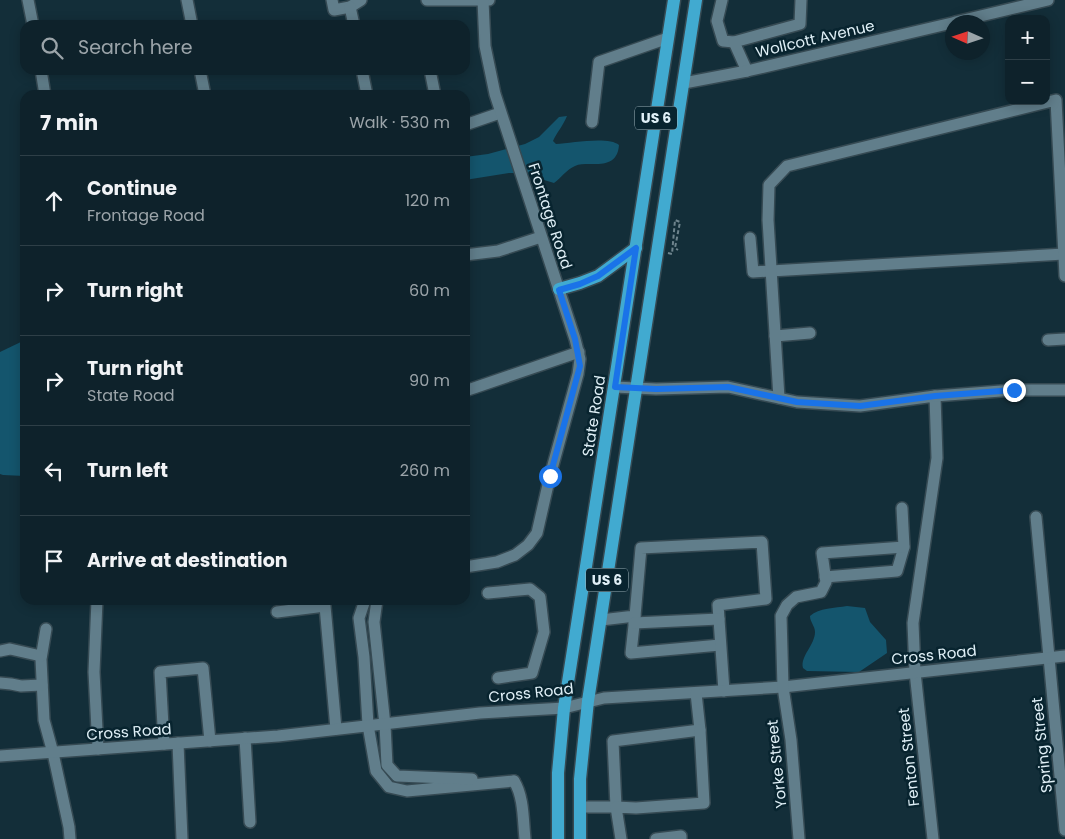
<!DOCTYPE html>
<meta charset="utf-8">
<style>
:root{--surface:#0e222b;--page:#172a33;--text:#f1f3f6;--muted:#9ba4a9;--line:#2e3f47}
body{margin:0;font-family:Poppins,sans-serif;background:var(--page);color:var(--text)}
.controls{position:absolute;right:15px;top:15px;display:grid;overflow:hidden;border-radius:10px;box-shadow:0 2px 12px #0003}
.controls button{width:45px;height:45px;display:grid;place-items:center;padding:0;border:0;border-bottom:1px solid var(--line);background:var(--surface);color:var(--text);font:25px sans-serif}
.compass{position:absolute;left:945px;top:15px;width:45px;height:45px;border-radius:50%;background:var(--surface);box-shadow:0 2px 12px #0003;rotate:273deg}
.stop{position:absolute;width:15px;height:15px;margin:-11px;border:4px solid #1a73e8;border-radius:50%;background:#fff}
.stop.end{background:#1a73e8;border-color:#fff;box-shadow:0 1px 5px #0008}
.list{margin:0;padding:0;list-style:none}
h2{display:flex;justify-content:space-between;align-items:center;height:65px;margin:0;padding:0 20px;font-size:21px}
h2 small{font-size:16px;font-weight:400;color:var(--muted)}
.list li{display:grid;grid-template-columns:32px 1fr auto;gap:15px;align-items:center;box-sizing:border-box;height:90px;padding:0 20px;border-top:1px solid var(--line)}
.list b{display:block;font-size:19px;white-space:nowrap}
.list p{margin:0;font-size:16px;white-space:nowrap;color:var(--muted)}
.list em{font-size:16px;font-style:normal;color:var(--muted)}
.icon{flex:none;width:28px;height:28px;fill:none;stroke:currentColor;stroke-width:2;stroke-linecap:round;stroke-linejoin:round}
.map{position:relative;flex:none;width:1065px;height:839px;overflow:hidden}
.search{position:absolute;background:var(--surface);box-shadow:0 2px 12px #0003;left:20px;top:20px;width:450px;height:55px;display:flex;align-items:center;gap:12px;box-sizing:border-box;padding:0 18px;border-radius:15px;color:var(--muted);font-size:19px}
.panel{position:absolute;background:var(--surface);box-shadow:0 2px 12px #0003;left:20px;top:90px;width:450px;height:515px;border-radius:15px}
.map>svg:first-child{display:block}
</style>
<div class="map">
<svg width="1065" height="839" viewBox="0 0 1065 839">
<rect width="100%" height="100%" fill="#132e39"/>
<!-- green -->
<g fill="#14556d">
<path d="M567,116C563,126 557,132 553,141L556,144C571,143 609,136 619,145C617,173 588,160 575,166C567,169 561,178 554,183L521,173H509L465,180V157L488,154L525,144L539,137L559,117Z"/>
<path d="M25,340V476L3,475L0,474V352Z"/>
<path d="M847,606L865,608L870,622L886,640L887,653L859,672L807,671L803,668C800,656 815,645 815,632C815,626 810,622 810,616C819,608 835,608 847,606Z"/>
</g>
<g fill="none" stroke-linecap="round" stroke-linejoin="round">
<!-- minor casing -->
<g stroke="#364a53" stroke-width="14">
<g id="minor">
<path d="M28,0L33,25"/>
<path d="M187,0L192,25"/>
<path d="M332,0L334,10L350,7L361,0"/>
<path d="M427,0H489"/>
<path d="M722,0L717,21L723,41L734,42"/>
<path d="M350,7L354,25"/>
<path d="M955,22L1048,0"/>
<path d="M41,70L45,95"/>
<path d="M200,70L205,95"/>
<path d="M362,70L367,95"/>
<path d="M430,70L435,95"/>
<path d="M747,71L734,42L800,24L801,0"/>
<path d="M684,83L747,71L952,23"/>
<path d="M592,122L599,62L668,38"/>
<path d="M465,125L500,113"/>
<path d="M750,238L753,272L1064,254"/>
<path d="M465,255L498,251L541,237"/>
<path d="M775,336L810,333"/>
<path d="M1048,340L1065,339"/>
<path d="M615,387L656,389L728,387L797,402L860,406L935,396L937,458L913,623L915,672L933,839"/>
<path d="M465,391L579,352"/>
<path d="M935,396L1014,390H1065"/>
<path d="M779,398L768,220L769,185L787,166L1056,100L1065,276"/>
<path d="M1036,517L1065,830"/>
<path d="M465,567L497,562L515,555L528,545L537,533L550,476L578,374L580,359L575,339L495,94L485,46L483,0"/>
<path d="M825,577L897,571L904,547"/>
<path d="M488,593L530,589L540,597L544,632L532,673L498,678"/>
<path d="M97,600L94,672L98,749"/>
<path d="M365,600L359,618L364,657L368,725L376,771L389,787L407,791L514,781"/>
<path d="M377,600L374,622L385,725L387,765L397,776L472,779"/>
<path d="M277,612L325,606L336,729"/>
<path d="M635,616L631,653L720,645"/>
<path d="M601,620L635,616L641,548L762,542L766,599L718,605L724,691"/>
<path d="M634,623L719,619"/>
<path d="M46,629L41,659L44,720L53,753L69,827L70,839"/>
<path d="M0,651L10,649L41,656"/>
<path d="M0,683L11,684L21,686L42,685"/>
<path d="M245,738L250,822"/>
<path d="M178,743L182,839"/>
<path d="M164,744L160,672L203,668L210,741"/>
<path d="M0,756L278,736L480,713L564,708L604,698L783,687L1065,656"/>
<path d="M514,781C524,797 523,820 525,839"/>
<path d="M580,807H616L613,741L700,730L696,693"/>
<path d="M621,839L616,807L636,808L704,803L700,730"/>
<path d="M656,839L681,836V839"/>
<path d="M799,839L791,740L783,687L781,616L787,605L796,597L821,592L826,582L822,553L904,547L902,508"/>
</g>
</g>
<!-- major casing -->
<g stroke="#364a53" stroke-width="15">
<g id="major">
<path d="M559,289L580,283L598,276L636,248"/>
<path d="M558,839V773L564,708L674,0"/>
<path d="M580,839V779L588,701L696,0"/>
</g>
</g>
<!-- path -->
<path stroke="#6e848d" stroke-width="2" stroke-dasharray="4 2.5" stroke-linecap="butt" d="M668,253L672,254L675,220L680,222L675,248L678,250"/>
<!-- minor -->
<use href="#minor" stroke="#617e8b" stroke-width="11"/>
<!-- major -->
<use href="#major" stroke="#41aad0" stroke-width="12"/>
</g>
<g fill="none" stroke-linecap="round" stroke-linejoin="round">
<!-- route -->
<path stroke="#1a73e8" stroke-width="6" d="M550,476L580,366L575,339L559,290L580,284L598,276L636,248L615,387L656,389L728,387L797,402L860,406L935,396L1014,390"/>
</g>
<g text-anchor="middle" stroke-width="5" stroke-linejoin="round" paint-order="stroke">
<!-- shield labels -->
<g fill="#08242f" stroke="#9eb2ba" stroke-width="1">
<rect x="635" y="106.5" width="42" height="23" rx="4"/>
<rect x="586" y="568.5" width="42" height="23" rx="4"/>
</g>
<g font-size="14" font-weight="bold" fill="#dfeff6">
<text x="656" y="123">US 6</text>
<text x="607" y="585">US 6</text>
</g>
<!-- street labels -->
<g font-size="15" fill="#dfeff6" stroke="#08242f">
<text transform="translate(815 39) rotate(-13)" y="5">Wollcott Avenue</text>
<text transform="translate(550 216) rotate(72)" y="5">Frontage Road</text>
<text transform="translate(594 416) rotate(-81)" y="5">State Road</text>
<text transform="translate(934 655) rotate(-6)" y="5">Cross Road</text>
<text transform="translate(531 693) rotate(-6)" y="5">Cross Road</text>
<text transform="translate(129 732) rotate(-4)" y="5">Cross Road</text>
<text transform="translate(1042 745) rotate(-96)" y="5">Spring Street</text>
<text transform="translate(909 757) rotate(-96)" y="5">Fenton Street</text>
<text transform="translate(777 764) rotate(-96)" y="5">Yorke Street</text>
</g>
</g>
</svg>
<div class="controls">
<button>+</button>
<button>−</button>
</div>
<svg class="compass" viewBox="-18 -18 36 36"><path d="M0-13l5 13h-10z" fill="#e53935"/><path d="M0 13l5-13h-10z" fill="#9ba4a9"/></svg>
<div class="stop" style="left:550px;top:476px"></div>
<div class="stop end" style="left:1014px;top:390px"></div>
<div class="search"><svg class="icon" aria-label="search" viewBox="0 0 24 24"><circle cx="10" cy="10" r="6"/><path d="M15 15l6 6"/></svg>Search here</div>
<section class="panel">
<h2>7 min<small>Walk · 530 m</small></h2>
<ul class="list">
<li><svg class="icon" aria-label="ahead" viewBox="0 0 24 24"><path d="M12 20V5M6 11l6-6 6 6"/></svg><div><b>Continue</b><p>Frontage Road</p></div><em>120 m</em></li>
<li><svg class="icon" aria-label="right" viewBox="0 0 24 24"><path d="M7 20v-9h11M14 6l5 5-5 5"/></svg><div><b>Turn right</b></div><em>60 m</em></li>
<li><svg class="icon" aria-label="right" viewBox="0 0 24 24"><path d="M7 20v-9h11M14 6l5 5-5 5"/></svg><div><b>Turn right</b><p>State Road</p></div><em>90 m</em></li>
<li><svg class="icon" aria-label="left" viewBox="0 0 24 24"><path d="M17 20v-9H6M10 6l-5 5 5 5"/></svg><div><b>Turn left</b></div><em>260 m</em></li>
<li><svg class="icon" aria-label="arrive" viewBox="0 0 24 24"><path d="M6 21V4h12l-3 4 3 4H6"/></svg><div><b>Arrive at destination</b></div></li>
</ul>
</section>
</div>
